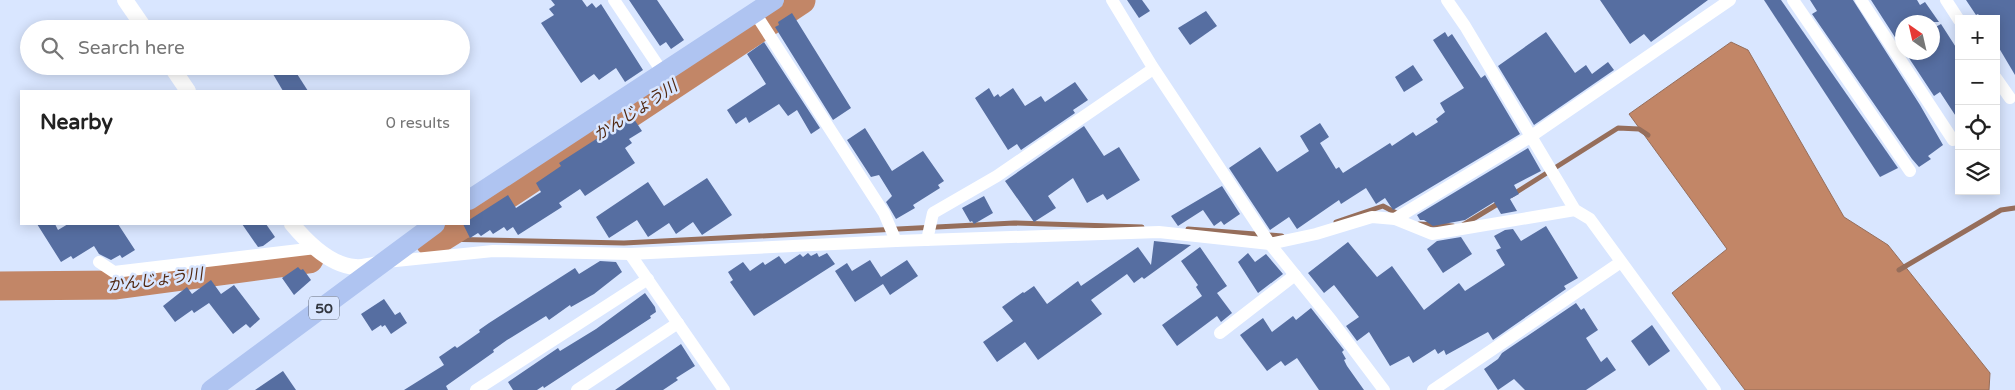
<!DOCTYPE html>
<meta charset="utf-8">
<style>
:root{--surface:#fff;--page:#f6f6f6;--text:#222;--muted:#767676;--line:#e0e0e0}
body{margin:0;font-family:"Varela Round","Noto Sans JP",sans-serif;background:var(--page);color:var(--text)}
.controls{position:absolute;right:15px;top:15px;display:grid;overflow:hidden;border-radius:0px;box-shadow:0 2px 12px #0003}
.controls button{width:45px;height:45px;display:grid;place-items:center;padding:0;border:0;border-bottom:1px solid var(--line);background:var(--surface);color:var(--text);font:25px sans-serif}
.compass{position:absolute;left:1895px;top:15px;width:45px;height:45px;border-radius:50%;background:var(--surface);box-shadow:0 2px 12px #0003;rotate:326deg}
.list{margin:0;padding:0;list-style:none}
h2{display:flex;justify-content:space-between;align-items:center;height:65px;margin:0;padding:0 20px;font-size:21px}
h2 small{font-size:16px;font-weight:400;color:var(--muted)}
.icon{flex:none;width:28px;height:28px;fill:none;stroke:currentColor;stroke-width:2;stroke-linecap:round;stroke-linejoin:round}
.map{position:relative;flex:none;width:2015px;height:390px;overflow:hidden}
.search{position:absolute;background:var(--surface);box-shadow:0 2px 12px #0003;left:20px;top:20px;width:450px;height:55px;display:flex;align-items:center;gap:12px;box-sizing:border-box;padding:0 18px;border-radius:28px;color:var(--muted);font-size:19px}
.panel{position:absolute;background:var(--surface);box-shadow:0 2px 12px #0003;left:20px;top:90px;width:450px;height:135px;border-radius:0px}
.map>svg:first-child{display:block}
</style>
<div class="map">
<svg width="2015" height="390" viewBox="0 0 2015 390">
<rect width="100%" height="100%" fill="#d9e6ff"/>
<!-- water -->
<path fill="#c28667" stroke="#966e5b" d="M1731,42L1748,50L1844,217L1888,245L1990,373L1989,390H1745L1672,293L1727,249L1629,114Z"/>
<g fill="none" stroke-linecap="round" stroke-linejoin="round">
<!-- stream -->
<g stroke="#966e5b" stroke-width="5">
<path d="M1512,195L1618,128L1639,129L1648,135"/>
<path d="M1336,222L1383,206L1400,215"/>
<path d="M1419,224L1453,226"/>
<path d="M1463,225L1501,202"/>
<path d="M1188,229L1282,236"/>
<path d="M439,239L624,243L1014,223L1142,227"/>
<path d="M1899,270L2001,210L2015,208"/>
</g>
<!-- river -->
<g stroke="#c28667" stroke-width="29">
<path d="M469,220L801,0"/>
<path d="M430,242L439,239L463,224"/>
<path d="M0,286L116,285L309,259"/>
</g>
</g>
<!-- building -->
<g fill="#566ea1">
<path d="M551,0H582L587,7L592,3L596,8L601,4L643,70L625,82L616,68L599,80L594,74L581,83L541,23L554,15L549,9L555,5Z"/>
<path d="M629,0H657L684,40L671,49L666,42L660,46Z"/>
<path d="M1127,0H1142L1150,11L1139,18Z"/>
<path d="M1600,0H1708L1651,42L1644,34L1630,44Z"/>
<path d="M1764,0H1781L1898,168L1880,177Z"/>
<path d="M1810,0H1853L1920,105L1943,145L1928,156L1931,159L1919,167L1912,159L1812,14L1817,11Z"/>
<path d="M1871,0H1917L1920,5L1925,2L1939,22H1902V48Z"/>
<path d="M1966,0H2015V75L1996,43V19H1982L1978,14L1976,15Z"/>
<path d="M1206,11L1217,26L1190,45L1178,28Z"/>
<path d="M792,13L851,108L833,120L775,27L779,25L778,22Z"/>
<path d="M1941,24L1959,52V121L1940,92L1934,96L1905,52H1932V29Z"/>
<path d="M1445,32L1448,37L1452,34L1481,78L1485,75L1520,134L1393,210L1385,198L1376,204L1366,188L1341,204L1339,200L1297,229L1289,217L1270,230L1229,168L1260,147L1277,172L1309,151L1300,136L1320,123L1329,137L1320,143L1336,169L1339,167L1343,173L1390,143L1392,146L1413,132L1416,136L1438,122L1436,119L1445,112L1440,103L1464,88L1433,40Z"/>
<path d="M1546,32L1575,73L1586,65L1592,74L1608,62L1614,70L1534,125L1498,66Z"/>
<path d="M764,42L820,128L811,134L797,110L788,116L779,104L749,123L746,117L736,124L727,110L766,84L747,54Z"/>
<path d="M1413,65L1423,80L1404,92L1395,77Z"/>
<path d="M286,66H292L308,91H283L273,74Z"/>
<path d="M1075,82L1088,100L1073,110L1075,113L1021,150L1017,144L1008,150L975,98L989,88L994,97L998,94L1000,97L1013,88L1025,106L1041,96L1045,102Z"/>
<path d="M632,116L642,131L629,139L632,143L625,148L635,163L585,196L580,189L559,203L562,207L518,235L513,227L507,231L504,227L493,234L490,230L481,236L478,233L470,238L463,224H469V220L508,195L516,208L541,192L536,183L561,166L559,163Z"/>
<path d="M1084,126L1104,156L1119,147L1140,180L1107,200L1103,194L1087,203L1073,178L1048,196L1056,208L1034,222L1005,181Z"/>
<path d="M865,128L892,171L923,151L944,181L938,185L940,188L913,205L915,208L896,219L886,202L892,196L879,175L871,177L847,140Z"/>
<path d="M1528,148L1541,171L1514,185L1519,194L1510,199L1517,211L1501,214L1494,202L1465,220L1433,226L1424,220H1420L1417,215Z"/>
<path d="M707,178L732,215L702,235L693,222L676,234L669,223L648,237L637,220L609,238L596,217L648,182L664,206Z"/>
<path d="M1222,186L1240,214L1224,225L1221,221L1214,226L1203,210L1178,226L1171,216Z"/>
<path d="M984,196L993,213L974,224L972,221L970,222L962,208Z"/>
<path d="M37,224H55L58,230L68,224H118L135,250L122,258L120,255L111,260L99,254L94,246L73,259L71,256L61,262Z"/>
<path d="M242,224H266L275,237L263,246L258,247Z"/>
<path d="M1546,226L1578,278L1564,286L1566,289L1493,340L1488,332L1446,355L1444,350L1438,354L1435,349L1413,363L1409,356L1390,366L1369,332L1357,341L1346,326L1359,317L1334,285L1324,293L1308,273L1348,242L1377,277L1392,266L1424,310L1459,283L1465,291L1505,265L1496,250L1501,248L1494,236L1505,230L1513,229L1521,241Z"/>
<path d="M1461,237L1472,254L1443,273L1427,249L1437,241Z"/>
<path d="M1154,241L1191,245L1144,279L1142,277L1134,283L1127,274L1091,300L1102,314L1038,360L1025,342L997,362L983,342L1013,321L1002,307L1023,292L1024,293L1034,286L1047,304L1078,281L1081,286L1138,247L1151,265Z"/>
<path d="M1200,247L1227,286L1217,293L1232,313L1221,322L1217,316L1177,346L1162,325L1202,296L1196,287L1198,285L1181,261Z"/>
<path d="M808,253L811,256L817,253L819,257L827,253L835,264L754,316L730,282L733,280L728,272L743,262L750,271L763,262L765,265L779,256L785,264L800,254L803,257Z"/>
<path d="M1248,253L1255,262L1266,254L1283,274L1258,293L1238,262Z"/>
<path d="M870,260L881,277L907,260L918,276L890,295L883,284L855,302L835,271L847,263L852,271Z"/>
<path d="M600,261L616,262L622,272L594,294L571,307L570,305L549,320L546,316L507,340L493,350L494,352L446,386L448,390H404L444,365L439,357L455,346L457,348L480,332L479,330L489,323L575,268L579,274Z"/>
<path d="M298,267L301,270L303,269L311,280L294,295L282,278Z"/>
<path d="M211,280L221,294L234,285L260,319L250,328L246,324L233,334L209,303L194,313L192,310L175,322L163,306L187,287L192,294Z"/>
<path d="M645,293L655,307L656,312L650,316L651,318L544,388L543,386L537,390H513L508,382L558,348L560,351L596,329Z"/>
<path d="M384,299L395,315L400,312L407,323L391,334L385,325L382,327L381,325L372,331L361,314Z"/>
<path d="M1576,303L1581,310L1584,308L1598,330L1586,338L1601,362L1607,357L1616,370L1586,390H1525L1514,379L1498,390L1484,369L1498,359L1502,353Z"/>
<path d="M1311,308L1344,350L1342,352L1346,359L1344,360L1347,366L1364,390H1319L1297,358L1285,366L1281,361L1267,371L1240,335L1263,318L1272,332L1293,316L1296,320Z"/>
<path d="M1652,325L1670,351L1649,366L1631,341Z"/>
<path d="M681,344L695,366L676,378L678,380L663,390H615Z"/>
<path d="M283,371L296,390H255Z"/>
</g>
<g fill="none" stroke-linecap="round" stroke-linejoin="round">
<!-- minor -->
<g stroke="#fff" stroke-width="12">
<path d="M614,0L663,73"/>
<path d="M1112,0L1152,66L1270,244L1332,321L1384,390"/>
<path d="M1447,0L1465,26L1575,210L1590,219L1715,390"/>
<path d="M1793,0L1910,171"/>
<path d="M1861,0L1953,140"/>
<path d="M1946,0L1959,20"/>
<path d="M755,13L884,213L896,241"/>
<path d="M1996,78L2010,98"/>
<path d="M1395,219L1530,137L1730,0"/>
<path d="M927,240L933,213L997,176L1153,69"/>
<path d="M630,254L724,390"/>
<path d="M99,262L114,272L316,248"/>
<path d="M386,262L493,251L630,254L896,241L1159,232L1270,244L1316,234L1372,217L1395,219L1432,234L1575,210"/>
<path d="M1220,333L1295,275"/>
<path d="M476,390L648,279"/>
<path d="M577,390L678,323"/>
<path d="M1433,390L1621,262"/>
</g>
<!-- tertiary -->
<g stroke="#fff" stroke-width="16">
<path d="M125,0L145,29"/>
<path d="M171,66L188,91"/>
<path d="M292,224C307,242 330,265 355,267C363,268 373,265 381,263"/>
</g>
<!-- primary -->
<g stroke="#afc4f1" stroke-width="20">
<path d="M469,200L774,0"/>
<path d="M211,390L435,224"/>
</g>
</g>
<g text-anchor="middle" stroke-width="5" stroke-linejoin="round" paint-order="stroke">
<!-- shield labels -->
<rect fill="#d9e6ff" stroke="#636b79" stroke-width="1" x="309" y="296.5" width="30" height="23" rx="4"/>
<g font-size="14" font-weight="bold" fill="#31363f">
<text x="324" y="313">50</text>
</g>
<!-- water labels -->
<g font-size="16" font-style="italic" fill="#512811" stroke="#d9e6ff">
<text transform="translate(635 110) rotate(-33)" y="6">かんじょう川</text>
<text transform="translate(155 279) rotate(-7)" y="6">かんじょう川</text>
</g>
</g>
</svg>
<div class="controls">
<button>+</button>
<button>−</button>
<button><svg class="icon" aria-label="locate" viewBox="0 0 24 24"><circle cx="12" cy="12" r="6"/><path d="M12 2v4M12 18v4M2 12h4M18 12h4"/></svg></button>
<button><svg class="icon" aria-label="layers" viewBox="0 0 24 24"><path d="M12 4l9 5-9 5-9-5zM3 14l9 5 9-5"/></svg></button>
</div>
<svg class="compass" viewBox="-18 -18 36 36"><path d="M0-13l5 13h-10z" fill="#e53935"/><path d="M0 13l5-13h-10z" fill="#767676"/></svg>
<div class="search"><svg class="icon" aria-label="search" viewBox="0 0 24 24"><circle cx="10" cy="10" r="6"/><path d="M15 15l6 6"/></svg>Search here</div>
<section class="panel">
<h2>Nearby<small>0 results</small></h2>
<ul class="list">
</ul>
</section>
</div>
